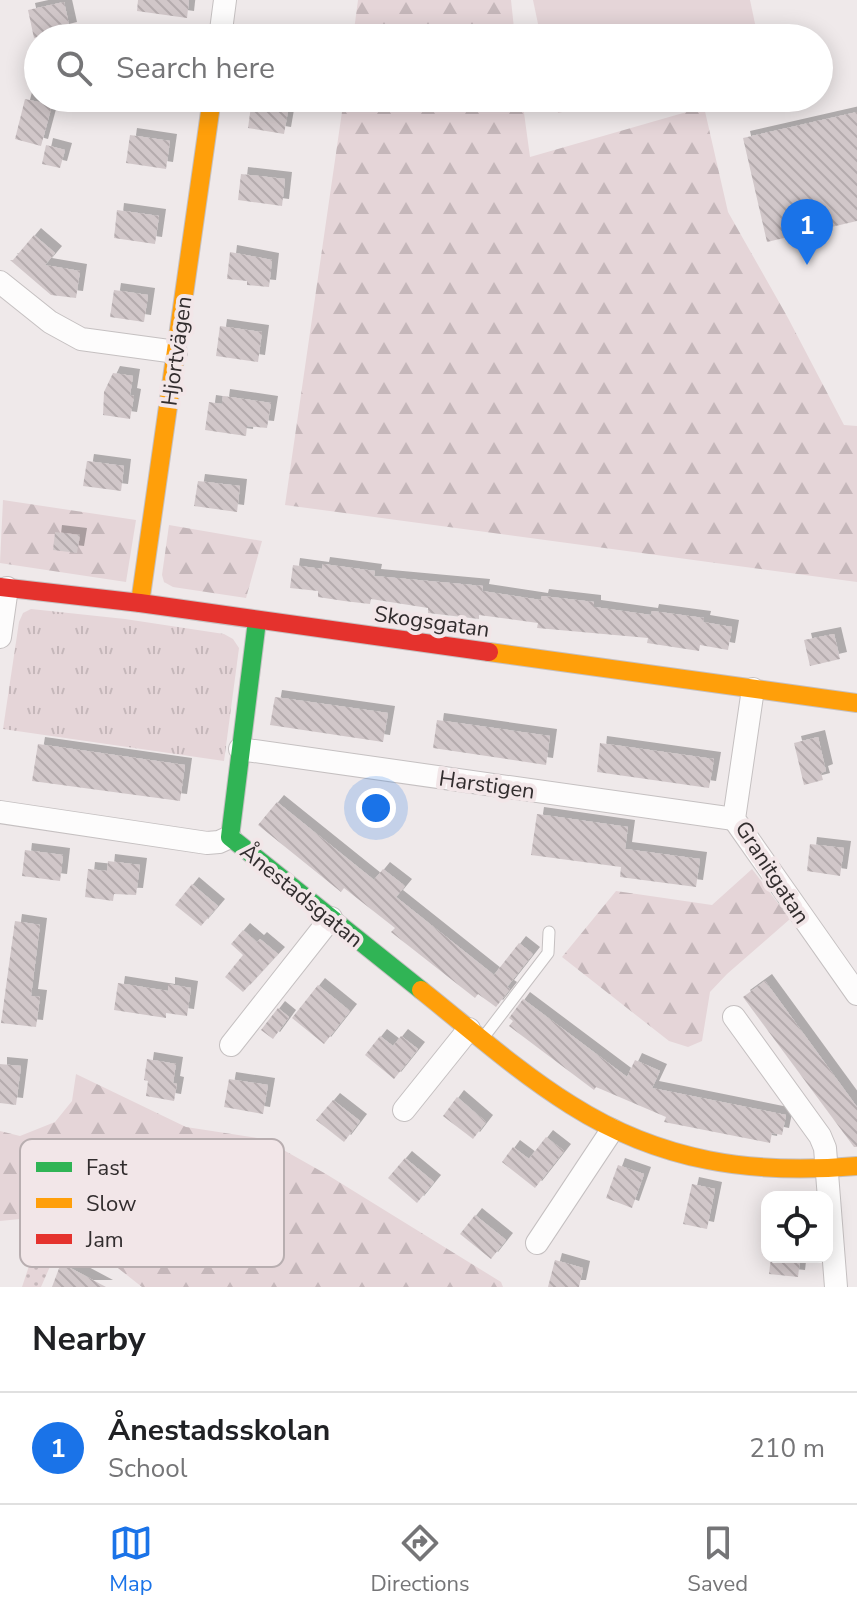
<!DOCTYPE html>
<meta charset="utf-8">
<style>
:root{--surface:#fff;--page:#f2f2f2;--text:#202124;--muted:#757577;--line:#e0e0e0;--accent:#1a73e8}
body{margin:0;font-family:"Nunito Sans",sans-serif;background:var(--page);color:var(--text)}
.controls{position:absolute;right:24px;bottom:24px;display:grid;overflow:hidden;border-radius:16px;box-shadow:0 4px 20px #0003}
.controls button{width:72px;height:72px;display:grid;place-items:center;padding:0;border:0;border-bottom:2px solid var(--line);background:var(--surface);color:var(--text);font:40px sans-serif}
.you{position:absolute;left:376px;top:808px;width:28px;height:28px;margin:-20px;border:6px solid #fff;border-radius:50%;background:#1a73e8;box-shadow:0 0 0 12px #1a73e833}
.badge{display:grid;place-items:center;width:52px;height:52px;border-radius:50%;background:var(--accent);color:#fff;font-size:26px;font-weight:700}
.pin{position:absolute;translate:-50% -66px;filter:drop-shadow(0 2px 4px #0008)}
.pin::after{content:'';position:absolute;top:42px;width:28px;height:24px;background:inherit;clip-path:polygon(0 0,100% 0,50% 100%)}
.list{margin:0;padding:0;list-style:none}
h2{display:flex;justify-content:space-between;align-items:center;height:104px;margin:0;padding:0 32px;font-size:34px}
h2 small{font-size:26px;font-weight:400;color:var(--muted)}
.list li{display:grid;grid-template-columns:52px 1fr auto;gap:24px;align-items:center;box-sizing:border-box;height:112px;padding:0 32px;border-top:2px solid var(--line)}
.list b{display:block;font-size:30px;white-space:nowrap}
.list p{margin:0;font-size:26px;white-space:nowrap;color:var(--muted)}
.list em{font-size:26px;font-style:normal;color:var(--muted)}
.icon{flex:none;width:44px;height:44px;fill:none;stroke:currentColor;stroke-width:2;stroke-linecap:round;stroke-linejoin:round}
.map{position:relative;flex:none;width:857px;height:1287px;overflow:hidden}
.search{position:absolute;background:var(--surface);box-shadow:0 4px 20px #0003;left:24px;right:24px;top:24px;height:88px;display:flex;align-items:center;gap:20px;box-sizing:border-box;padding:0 28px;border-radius:44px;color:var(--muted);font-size:30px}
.sheet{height:216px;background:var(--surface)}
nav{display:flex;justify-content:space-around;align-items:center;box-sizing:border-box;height:112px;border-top:2px solid var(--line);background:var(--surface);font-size:22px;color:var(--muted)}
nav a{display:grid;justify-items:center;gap:4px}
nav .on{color:var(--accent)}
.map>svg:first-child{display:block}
</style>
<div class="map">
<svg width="857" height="1287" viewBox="0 0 857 1287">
<defs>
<pattern id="grass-dots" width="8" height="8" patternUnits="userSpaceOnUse" patternTransform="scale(2)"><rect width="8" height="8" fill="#e5d5d8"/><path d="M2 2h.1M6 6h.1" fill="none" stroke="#c5b7ba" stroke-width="1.8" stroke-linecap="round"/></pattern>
<pattern id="forest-firs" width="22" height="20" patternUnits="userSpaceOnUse" patternTransform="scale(2)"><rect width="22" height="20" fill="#e5d5d8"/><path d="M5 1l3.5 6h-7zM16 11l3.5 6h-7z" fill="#c5b7ba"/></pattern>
<pattern id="park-tufts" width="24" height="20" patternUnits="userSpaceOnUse" patternTransform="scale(2)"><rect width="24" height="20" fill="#e5d5d8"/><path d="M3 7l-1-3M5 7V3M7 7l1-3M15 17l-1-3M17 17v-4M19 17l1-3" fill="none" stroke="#c5b7ba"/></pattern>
<pattern id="building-back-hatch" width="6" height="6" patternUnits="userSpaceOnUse" patternTransform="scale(2)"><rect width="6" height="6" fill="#d1c7c9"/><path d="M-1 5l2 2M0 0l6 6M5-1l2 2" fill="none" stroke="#b4abad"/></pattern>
<filter id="shadow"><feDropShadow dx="7" dy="-7" stdDeviation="0" flood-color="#0004"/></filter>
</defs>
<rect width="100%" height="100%" fill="#efe9ea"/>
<!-- grass -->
<path fill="url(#grass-dots)" d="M39,1236L59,1246L41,1287H22Z"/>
<!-- forest -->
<g fill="url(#forest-firs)">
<path d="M358,0H511L515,38H353Z"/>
<path d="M344,98H522L530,157L704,107L728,212L788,318L844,425L857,426V582L285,505Z"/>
<path d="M3,500L136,520L126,582L0,563Z"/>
<path d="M169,525L262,541L246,598L173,587L164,582L162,575Z"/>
<path d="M752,869L790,919L727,974L710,992L702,1041L688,1047L669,1041L562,957L616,891L712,905Z"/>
<path d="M76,1074L186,1127L264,1139L326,1174L501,1282L503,1287H142L109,1261L30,1218L0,1221V1131L20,1136L55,1122L72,1101Z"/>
</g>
<!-- park -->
<path fill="url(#park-tufts)" d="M31,609L125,619L224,634L233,639L239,648L224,761L3,729L19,622L23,613Z"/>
<!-- pitch -->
<g fill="#e5d5d8">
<path d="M533,0H750L758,38H541Z"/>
<path d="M555,98H624L558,113Z"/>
</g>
<!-- building -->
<g fill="url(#building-back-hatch)" filter="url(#shadow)">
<path d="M138,0H189L187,18L137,11Z"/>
<path d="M64,2L70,29L34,38L28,10Z"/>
<path d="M25,99L52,105L41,146L15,139Z"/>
<path d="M252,99L289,105L284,134L248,128Z"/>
<path d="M857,112V221L767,242L743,138Z"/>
<path d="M130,135L170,141L166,169L126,163Z"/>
<path d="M46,145L65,150L60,168L42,164Z"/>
<path d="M241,174L285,179L282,206L238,200Z"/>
<path d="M117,210L159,216L155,244L114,238Z"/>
<path d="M34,235L55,253L45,265L80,271L76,298L51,295L10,260H13Z"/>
<path d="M230,252L272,260L269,287L247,285V281L227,279Z"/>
<path d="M114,290L148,295L144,322L110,317Z"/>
<path d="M220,326L262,332L258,362L216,356Z"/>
<path d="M113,373L133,376L130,395L134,396L130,419L103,415L104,392Z"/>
<path d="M223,396L271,403L267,428L247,426L246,436L205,430L209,402L222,404Z"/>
<path d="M87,461L124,466L121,491L83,486Z"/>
<path d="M198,481L240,486L237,512L194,506Z"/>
<path d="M55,532L80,535L77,553L53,550Z"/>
<path d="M323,564L375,571L374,576L483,586L482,591L541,600L542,596L594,602V607L651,615L652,611L704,618L703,622L732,627L728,650L700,645L699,651L647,643L648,638L537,628L538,623L509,619L479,615V619L428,613V608L371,599L370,604L344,601L318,597V591L290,588L293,565L322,569Z"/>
<path d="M834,634L840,659L810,666L804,640Z"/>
<path d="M275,697L388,713L383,742L270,725Z"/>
<path d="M437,720L550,736L546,765L433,748Z"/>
<path d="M818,737L826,771L821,773L823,780L804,785L794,743Z"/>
<path d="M600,743L714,759L709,788L597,772Z"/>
<path d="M38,744L185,765L180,801L32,781Z"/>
<path d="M277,802L374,880L383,869L405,886L396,897L494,975L519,943L533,954L507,987L510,989L496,1007L478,994L475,998L391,932L395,928L344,888L341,892L258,825Z"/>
<path d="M537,814L628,827L625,849L700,859L696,887L620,877L621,867L531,855Z"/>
<path d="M810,844L844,848L840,876L807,871Z"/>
<path d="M25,850L63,855L60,881L22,876Z"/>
<path d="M108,861L140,865L136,895L114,894L113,901L85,897L88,869L107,871Z"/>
<path d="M192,884L218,906L201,926L175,905Z"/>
<path d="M15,921L40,925L31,996L40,997L36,1027L1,1023Z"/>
<path d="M243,930L257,942L260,939L278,954L243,992L225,977L243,955L231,944Z"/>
<path d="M765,981L857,1107V1147H854L743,997Z"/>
<path d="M118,983L168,991V984L191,988L187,1016L166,1013V1018L114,1010Z"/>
<path d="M318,985L350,1011L324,1044L292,1018Z"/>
<path d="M523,999L627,1077L635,1060L660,1071L652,1088L786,1115L782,1135L772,1133L770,1143L664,1122L666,1117L596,1087L594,1090L509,1026L513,1021L509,1018Z"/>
<path d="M278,1008L289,1017L273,1039L261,1030Z"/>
<path d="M380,1036L393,1046L401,1036L418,1049L394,1079L365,1055Z"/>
<path d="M147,1059L176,1064L173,1083L177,1084L174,1101L146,1096L148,1081L144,1080Z"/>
<path d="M0,1064L21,1066L16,1105L0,1103Z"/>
<path d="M229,1079L268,1085L263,1114L224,1107Z"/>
<path d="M457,1097L486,1122L473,1139L443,1116Z"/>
<path d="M333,1100L360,1121L344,1142L316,1120Z"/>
<path d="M546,1137L564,1151L535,1188L502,1162L513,1147L529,1159Z"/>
<path d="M405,1158L434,1182L417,1203L388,1178Z"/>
<path d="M618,1165L644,1174L632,1208L606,1198Z"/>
<path d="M692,1184L715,1189L707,1229L683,1224Z"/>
<path d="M475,1215L506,1240L491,1259L460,1234Z"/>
<path d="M771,1257L800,1260L798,1277L769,1274Z"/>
<path d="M555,1260L583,1268L579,1287H548Z"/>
<path d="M61,1263L106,1287H52Z"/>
</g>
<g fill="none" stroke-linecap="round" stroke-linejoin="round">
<!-- lane casing -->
<g stroke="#c5c0c1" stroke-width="13">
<path id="lane" d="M483,1038L548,953L549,932"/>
</g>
<!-- street casing -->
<g stroke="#c5c0c1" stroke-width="24">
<g id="street">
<path d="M220,38L225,0"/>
<path d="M0,282L50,322L81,339L176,352"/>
<path d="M0,637L7,588"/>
<path d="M753,689L734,819L857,994"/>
<path d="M240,749L734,819"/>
<path d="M0,812L207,843L219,842L230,837"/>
<path d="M734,1017L820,1136L825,1148L836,1287"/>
<path d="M231,1045L331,918"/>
<path d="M404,1110L469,1029"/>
<path d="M537,1243L612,1130"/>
</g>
</g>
<!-- fast casing -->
<g stroke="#c5c0c1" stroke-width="20">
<path id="fast" d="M257,621L230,837L421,990"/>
</g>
<!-- slow casing -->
<g stroke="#c5c0c1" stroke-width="20">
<g id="slow">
<path d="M140,603L212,98"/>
<path d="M489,652L857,703"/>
<path d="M421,990C470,1029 518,1072 571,1105C661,1162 753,1175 857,1166"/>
</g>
</g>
<!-- jam casing -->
<g stroke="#c5c0c1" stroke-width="20">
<path id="jam" d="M0,587L140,603L489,652"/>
</g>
<!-- lane -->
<use href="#lane" stroke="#fdfcfc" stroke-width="11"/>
<!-- street -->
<use href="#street" stroke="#fdfcfc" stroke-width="22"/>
<!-- fast -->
<use href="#fast" stroke="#30b455" stroke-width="18"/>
<!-- slow -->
<use href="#slow" stroke="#ff9f0a" stroke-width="18"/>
<!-- jam -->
<use href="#jam" stroke="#e5322d" stroke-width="18"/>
</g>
<g text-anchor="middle" stroke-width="8" stroke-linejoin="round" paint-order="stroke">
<!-- street labels -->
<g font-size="22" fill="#322d2e" stroke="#f2e6e8">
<text transform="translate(176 351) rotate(-82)" y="8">Hjortvägen</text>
<text transform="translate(432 621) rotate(8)" y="8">Skogsgatan</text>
<text transform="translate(487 784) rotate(8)" y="8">Harstigen</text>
<text transform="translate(773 872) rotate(57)" y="8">Granitgatan</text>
<text transform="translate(302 895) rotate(39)" y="8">Ånestadsgatan</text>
</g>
</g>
<!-- legend -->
<rect x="20" y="1139" width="264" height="128" rx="12" fill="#f2e6e8" stroke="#b8aeb0" stroke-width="2"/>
<rect x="36" y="1162" width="36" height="10" fill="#30b455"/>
<rect x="36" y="1198" width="36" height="10" fill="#ff9f0a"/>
<rect x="36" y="1234" width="36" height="10" fill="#e5322d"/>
<g font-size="22" fill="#322d2e">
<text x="86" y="1175">Fast</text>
<text x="86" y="1211">Slow</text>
<text x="86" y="1247">Jam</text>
</g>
</svg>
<div class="controls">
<button><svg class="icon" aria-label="locate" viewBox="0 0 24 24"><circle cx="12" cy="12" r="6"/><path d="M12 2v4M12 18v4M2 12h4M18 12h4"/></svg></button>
</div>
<div class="you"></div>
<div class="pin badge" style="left:807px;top:265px">1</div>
<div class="search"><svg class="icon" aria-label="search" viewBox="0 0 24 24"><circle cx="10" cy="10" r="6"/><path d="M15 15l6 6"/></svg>Search here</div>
</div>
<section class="sheet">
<h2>Nearby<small></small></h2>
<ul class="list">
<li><span class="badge">1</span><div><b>Ånestadsskolan</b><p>School</p></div><em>210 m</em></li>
</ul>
</section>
<nav>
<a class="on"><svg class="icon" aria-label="map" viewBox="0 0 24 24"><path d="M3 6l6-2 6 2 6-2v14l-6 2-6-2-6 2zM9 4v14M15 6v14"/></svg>Map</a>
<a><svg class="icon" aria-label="directions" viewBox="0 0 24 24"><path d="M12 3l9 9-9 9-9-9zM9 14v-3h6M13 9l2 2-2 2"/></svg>Directions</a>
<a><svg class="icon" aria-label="saved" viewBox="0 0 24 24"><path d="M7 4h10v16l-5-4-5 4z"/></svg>Saved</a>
</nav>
